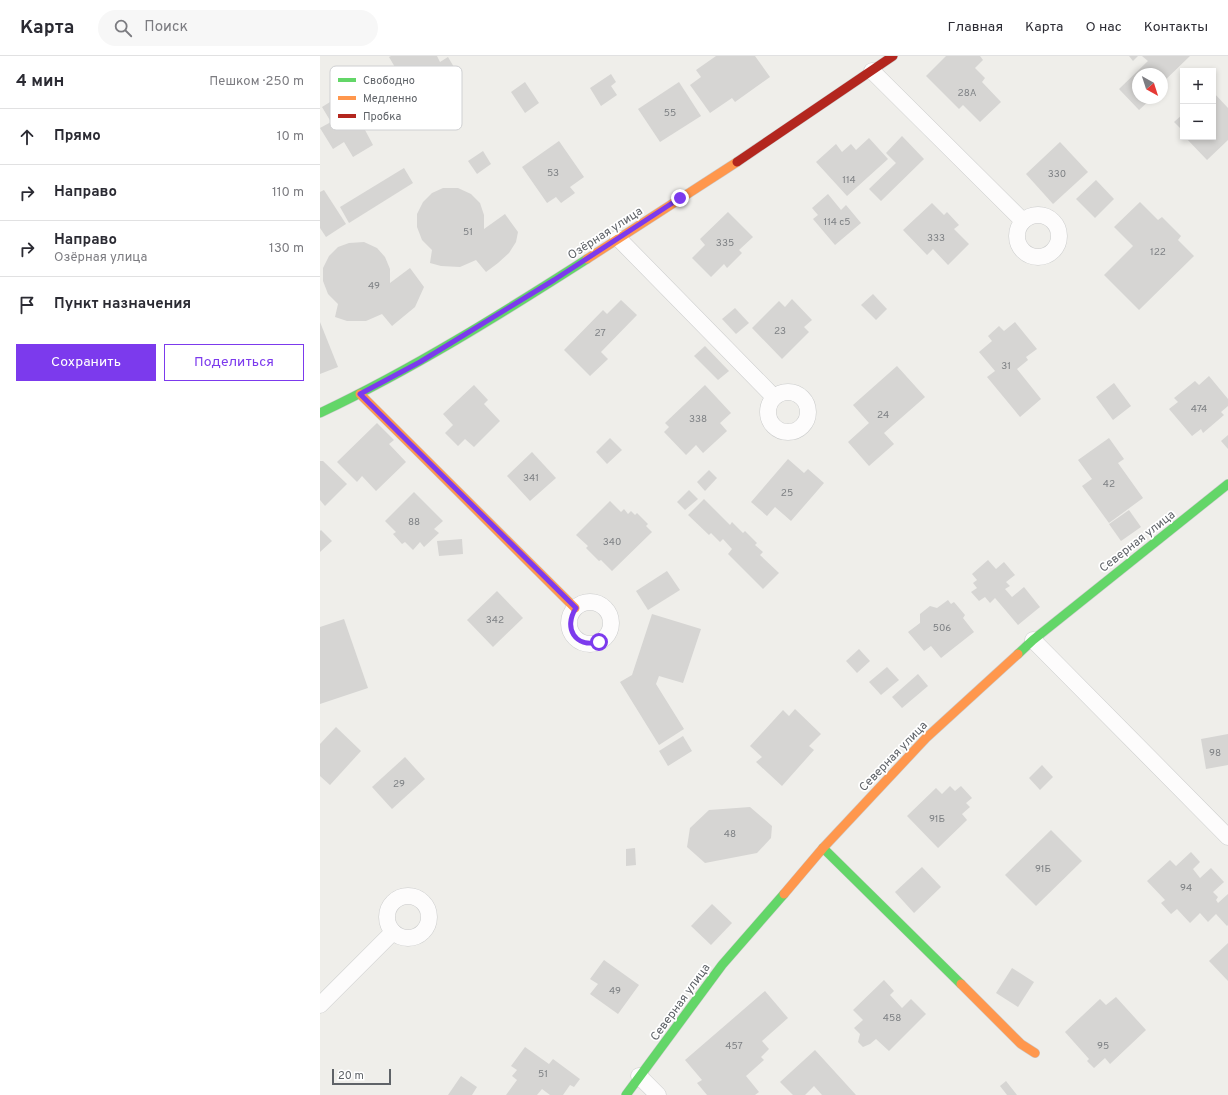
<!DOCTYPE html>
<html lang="ru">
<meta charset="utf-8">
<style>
:root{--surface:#fff;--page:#f7f7f7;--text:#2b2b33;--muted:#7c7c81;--line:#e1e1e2;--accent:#7c3aed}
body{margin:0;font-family:Overpass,sans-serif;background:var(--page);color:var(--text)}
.controls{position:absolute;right:12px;top:12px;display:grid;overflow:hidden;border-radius:0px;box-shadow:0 2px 6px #0003}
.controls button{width:36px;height:36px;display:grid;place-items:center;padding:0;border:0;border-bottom:1px solid var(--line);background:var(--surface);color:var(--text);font:20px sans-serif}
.compass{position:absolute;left:812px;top:12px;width:36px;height:36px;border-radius:50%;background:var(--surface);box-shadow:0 2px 6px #0003;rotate:141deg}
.scale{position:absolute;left:12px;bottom:10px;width:59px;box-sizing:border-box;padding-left:4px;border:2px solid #5f6368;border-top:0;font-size:11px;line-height:14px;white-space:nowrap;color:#5f6368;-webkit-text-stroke:3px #fff;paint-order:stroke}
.stop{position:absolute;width:12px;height:12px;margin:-9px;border:3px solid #7c3aed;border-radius:50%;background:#fff}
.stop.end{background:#7c3aed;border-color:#fff;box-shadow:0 1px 4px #0008}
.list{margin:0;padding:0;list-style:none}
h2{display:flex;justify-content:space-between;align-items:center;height:52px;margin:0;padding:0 16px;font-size:17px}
h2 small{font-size:13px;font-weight:400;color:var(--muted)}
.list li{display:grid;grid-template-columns:26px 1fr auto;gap:12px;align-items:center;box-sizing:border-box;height:56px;padding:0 16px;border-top:1px solid var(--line)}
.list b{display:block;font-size:15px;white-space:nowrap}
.list p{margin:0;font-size:13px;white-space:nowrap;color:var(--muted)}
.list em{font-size:13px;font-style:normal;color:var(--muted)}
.actions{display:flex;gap:8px;padding:12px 16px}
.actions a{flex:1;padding:9px 0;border:1px solid var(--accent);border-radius:0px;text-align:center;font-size:14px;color:var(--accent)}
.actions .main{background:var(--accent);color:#fff}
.icon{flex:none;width:22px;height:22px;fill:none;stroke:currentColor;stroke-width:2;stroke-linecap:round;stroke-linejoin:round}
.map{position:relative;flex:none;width:908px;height:1039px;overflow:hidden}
header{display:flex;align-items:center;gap:24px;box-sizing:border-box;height:56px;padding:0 20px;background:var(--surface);border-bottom:1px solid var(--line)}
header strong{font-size:19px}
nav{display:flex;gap:22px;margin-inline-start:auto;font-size:14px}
.search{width:280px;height:36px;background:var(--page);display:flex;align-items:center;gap:10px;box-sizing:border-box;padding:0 14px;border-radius:22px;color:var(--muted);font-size:15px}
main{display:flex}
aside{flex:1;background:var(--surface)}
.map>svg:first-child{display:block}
</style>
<header>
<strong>Карта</strong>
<div class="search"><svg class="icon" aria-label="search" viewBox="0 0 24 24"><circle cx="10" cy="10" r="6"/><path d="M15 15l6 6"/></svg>Поиск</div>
<nav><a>Главная</a><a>Карта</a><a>О нас</a><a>Контакты</a></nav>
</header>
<main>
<aside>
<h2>4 мин<small>Пешком · 250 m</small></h2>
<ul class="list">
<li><svg class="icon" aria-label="ahead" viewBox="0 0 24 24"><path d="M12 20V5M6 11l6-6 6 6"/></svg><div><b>Прямо</b></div><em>10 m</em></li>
<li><svg class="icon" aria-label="right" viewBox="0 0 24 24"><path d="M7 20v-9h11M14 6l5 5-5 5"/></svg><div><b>Направо</b></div><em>110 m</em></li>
<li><svg class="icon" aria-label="right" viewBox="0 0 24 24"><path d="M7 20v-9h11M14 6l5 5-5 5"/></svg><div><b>Направо</b><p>Озёрная улица</p></div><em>130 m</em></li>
<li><svg class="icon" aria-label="arrive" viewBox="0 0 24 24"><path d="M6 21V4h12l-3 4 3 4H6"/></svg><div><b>Пункт назначения</b></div></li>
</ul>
<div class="actions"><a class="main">Сохранить</a><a>Поделиться</a></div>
</aside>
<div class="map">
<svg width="908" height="1039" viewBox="0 0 908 1039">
<rect width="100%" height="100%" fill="#efeeea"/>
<!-- building -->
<g fill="#d6d5d3">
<path d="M71,0H117L120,6L128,1L141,23L104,45L99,36L92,40L69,1Z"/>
<path d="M396,0H435L450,21L415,46L412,42L390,57L370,29L381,21L376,14Z"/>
<path d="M626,0H660L663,4L655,12L665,22L662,26L681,46L660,66L643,49L639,53L606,20Z"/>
<path d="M809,0H818L813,5Z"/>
<path d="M822,0H870L842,27V18H818V42H832L819,54L799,33L828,5Z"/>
<path d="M291,18L296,26L291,30L297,39L281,50L270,32Z"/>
<path d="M205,26L219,47L205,57L191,36Z"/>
<path d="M359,26L381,60L340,86L318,53Z"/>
<path d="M893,36L908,52V84L887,104L865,81H893Z"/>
<path d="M23,38L32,53L38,49L50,71L45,74L53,89L33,101L24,86L13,93L0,72L11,66L2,51Z"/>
<path d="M863,58V75L854,66Z"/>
<path d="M582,80L604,103L561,145L549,133L576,107L566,97Z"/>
<path d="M549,82L568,103L527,140L496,106L516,88L522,96L531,88L536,94Z"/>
<path d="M239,85L264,121L250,131L255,137L241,147L236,141L227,147L202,111Z"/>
<path d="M740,86L768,116L733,148L706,118Z"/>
<path d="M163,95L171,108L157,118L148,105Z"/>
<path d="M84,112L93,127L29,167L20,151Z"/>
<path d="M776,124L794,143L775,162L756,143Z"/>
<path d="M123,132H138L151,138L160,147L164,159V173L185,158L198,176L196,186L189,197L178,207L166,216L156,204L140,211L121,210L110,207L112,194L102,184L97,171V158L103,146L112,137Z"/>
<path d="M4,134L26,168L6,181L0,172V136Z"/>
<path d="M508,138L521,154L526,149L541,167L515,189L493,163L498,159L492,152Z"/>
<path d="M820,146L838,164L842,161L861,180L858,184L874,200L819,254L784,219L813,190L794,171Z"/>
<path d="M612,147L624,159L627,156L639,169L634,173L649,188L628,209L613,193L607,199L583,174Z"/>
<path d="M408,156L433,181L419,194L422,197L407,212L404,208L391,221L372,202L385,189L380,183Z"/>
<path d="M44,186L57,192L65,201L70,213V227L90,212L104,231L95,251L72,270L62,258L46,265H27L15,261L18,248L8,238L3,225V212L9,200L18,191L29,187Z"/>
<path d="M553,238L567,253L556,264L541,249Z"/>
<path d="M472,243L492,264L484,271L489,276L462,303L432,272L459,245L465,251Z"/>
<path d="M301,244L317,259L281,296L288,303L270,320L244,294L283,254L287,258Z"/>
<path d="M415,252L429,267L416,278L402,263Z"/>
<path d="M0,266L18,311L0,318Z"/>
<path d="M695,266L717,293L706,301L708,304L697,313L721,343L700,361L667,321L675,315L659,296L672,285L668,280L679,270L684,275Z"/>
<path d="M385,290L409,315L398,324L374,300Z"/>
<path d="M577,310L605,341L564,377L574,388L549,410L528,386L549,367L533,349Z"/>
<path d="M889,320L908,343V350L901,356L904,359L883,377L881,373L872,380L849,353L858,346L854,342L875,325L879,329Z"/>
<path d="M794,327L811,350L793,364L776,341Z"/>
<path d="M154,329L168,344L164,348L180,365L154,391L145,383L138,390L125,377L133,369L123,358Z"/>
<path d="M385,329L411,357L400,367L407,375L383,397L376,389L366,399L344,376L349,371L345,367Z"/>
<path d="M57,367L74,384L69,388L86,406L56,435L42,420L37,426L17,406Z"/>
<path d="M908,379V393L901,385Z"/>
<path d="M290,382L302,394L287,408L276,396Z"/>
<path d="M789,382L804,403L798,407L823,442L789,467L762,430L772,423L758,404Z"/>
<path d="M212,396L236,422L210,445L187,420Z"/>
<path d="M468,403L484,417L488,413L504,427L471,465L455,451L447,460L431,446Z"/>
<path d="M0,405H3L27,428L5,450L0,444Z"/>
<path d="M389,414L397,422L385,435L377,426Z"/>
<path d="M369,434L378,443L365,454L357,446Z"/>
<path d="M94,436L123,465L114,473L119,477L104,491L100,486L93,494L85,486L82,488L73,478L76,476L65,465Z"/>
<path d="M384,443L410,469L412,466L423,477L425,475L437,487L435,489L443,496L440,499L459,517L443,533L408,498L412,493L403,483L400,486L391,477L389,479L368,459Z"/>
<path d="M290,445L301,456L304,453L308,458L311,455L315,459L317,457L328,468L326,470L332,476L292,515L281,504L279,505L266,492L268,490L256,479Z"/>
<path d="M809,454L821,471L801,485L789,468Z"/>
<path d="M1,474L12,485L0,496V475Z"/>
<path d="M142,483L143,498L119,500L117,485Z"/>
<path d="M668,504L676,513L684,506L695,519L686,526L690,530L685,533L692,541L704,531L720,551L698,569L675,542L670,547L665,541L659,545L651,536L657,532L653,527L657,524L652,518Z"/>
<path d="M347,515L360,534L328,554L316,535Z"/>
<path d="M177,535L203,562L173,591L147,564Z"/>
<path d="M628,544L631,548L634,546L645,559L643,562L654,576L621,602L611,590L604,595L588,576L600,567V558L610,550L617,552Z"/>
<path d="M332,558L381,573L363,627L339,620L336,628L364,673L339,689L300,626L312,619Z"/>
<path d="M24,563L48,632L0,648V571Z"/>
<path d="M539,593L550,605L537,617L526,605Z"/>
<path d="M567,611L579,624L561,639L549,626Z"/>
<path d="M598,618L608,630L582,652L572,641Z"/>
<path d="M475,653L501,678L489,690L494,694L462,730L436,706L442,701L430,690L463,654L469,660Z"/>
<path d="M16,671L41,695L10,729L0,720V688Z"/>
<path d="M908,678V709L886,713L881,683Z"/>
<path d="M363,680L372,695L348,710L339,695Z"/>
<path d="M85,701L105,723L72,753L52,731Z"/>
<path d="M722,709L733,721L720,734L709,722Z"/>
<path d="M630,730L635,735L641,730L652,742L646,747L650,751L642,758L647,764L618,792L587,760L616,732L622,738Z"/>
<path d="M430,751L452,770L451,782L437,797L385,807L367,791L370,772L389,754Z"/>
<path d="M731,774L762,805L716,850L685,819Z"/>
<path d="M315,792L316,809L306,810V793Z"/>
<path d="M871,796L880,806L873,813L880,822L891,812L904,826L893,836L898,841L896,844L898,847L908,838V869L907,870L896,858L888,866L880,857L870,867L857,853L851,858L841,847L845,844L827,825L850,804L856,810Z"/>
<path d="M602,811L621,831L594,857L575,836Z"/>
<path d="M392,848L412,867L391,889L371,870Z"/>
<path d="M908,887V925L889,905Z"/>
<path d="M284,904L319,929L298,958L270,938L278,928L270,923Z"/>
<path d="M692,912L714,926L698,951L676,937Z"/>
<path d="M564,924L574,935L570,939L582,952L591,943L606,958L569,995L556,983L550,988L543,991L538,986L540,978L534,972L543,964L533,954Z"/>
<path d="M445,935L468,962L442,985L449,993L441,1001L444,1004L426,1020L439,1036L435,1039H387L377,1027L382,1024L365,1004Z"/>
<path d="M796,941L826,974L790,1008L785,1002L774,1012L767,1005L769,1003L745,976L780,943L786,949Z"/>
<path d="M205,991L229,1008L233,1003L260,1023L254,1031L250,1029L243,1039H230L222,1033L217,1039H186L197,1024L192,1020L197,1014L191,1010Z"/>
<path d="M495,994L536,1039H502L494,1030L485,1039H473L460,1026Z"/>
<path d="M141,1020L157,1031L152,1039H128Z"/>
<path d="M686,1025L697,1039H687L680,1030Z"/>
</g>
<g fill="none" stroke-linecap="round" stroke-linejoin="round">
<!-- street casing -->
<g stroke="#cbcccc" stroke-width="17">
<g id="street">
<path d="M552,15L703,165"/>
<circle cx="718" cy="180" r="21"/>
<path d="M298,182L454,341"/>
<circle cx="468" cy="356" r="20"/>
<circle cx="270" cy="567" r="21"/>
<path d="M713,584L908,781"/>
<circle cx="88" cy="861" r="21"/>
<path d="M0,949L73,876"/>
<path d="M319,1020L338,1039"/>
</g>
</g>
<!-- fast casing -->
<g stroke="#cacacb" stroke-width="10">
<g id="fast">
<path d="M0,357C93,313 181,258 267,203"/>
<path d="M698,598L713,584L908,428"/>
<path d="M503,792L641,928"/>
<path d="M306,1039L402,909L464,838"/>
</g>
</g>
<!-- slow casing -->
<g stroke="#cacacb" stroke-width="10">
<g id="slow">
<path d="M267,203L417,106"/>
<path d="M40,338L255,552"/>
<path d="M464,838L503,792L606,682L698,598"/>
<path d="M641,928L701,988L715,997"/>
</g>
</g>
<!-- jam casing -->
<g stroke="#cacacb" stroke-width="10">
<path id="jam" d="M417,106L573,0"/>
</g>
<!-- street -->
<use href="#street" stroke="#fdfcfc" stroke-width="16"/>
<!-- fast -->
<use href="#fast" stroke="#63d668" stroke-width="9"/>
<!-- slow -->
<use href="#slow" stroke="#ff974d" stroke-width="9"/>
<!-- jam -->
<use href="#jam" stroke="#b3261e" stroke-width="9"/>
</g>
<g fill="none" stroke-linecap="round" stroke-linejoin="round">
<!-- route -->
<path stroke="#7c3aed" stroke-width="5" d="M279,586C255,592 243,572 256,552L40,338L100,306L234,224L360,142"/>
</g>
<g text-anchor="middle" stroke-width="3.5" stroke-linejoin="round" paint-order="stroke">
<!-- number labels -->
<g font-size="10" fill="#7e8184">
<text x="647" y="40">28А</text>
<text x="350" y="60">55</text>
<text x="233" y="120">53</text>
<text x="737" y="121">330</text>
<text x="529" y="127">114</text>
<text x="517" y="169">114 с5</text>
<text x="148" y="179">51</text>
<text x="616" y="185">333</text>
<text x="405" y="190">335</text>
<text x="838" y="199">122</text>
<text x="54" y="233">49</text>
<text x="460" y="278">23</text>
<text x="280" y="280">27</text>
<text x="686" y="313">31</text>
<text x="879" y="356">474</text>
<text x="563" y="362">24</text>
<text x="378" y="366">338</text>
<text x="211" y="425">341</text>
<text x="789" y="431">42</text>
<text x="467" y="440">25</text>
<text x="94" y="469">88</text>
<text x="292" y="489">340</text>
<text x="175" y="567">342</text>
<text x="622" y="575">506</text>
<text x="895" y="700">98</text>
<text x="79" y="731">29</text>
<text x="617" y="766">91Б</text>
<text x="410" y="781">48</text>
<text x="723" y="816">91Б</text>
<text x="866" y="835">94</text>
<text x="295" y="938">49</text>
<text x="572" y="965">458</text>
<text x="414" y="993">457</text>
<text x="783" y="993">95</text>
<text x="223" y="1021">51</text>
</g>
<!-- street labels -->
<g font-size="12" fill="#5f6368" stroke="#fff">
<text transform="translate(285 177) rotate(-33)" y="4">Озёрная улица</text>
<text transform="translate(817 485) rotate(-38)" y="4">Северная улица</text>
<text transform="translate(573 700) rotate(-46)" y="4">Северная улица</text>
<text transform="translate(360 946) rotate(-54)" y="4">Северная улица</text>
</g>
</g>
<!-- legend -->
<rect x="10" y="10" width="132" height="64" rx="6" fill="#fff" stroke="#cfd0d2" stroke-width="1"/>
<rect x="18" y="22" width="18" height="4" fill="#63d668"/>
<rect x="18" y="40" width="18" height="4" fill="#ff974d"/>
<rect x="18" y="58" width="18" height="4" fill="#b3261e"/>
<g font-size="11" fill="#5f6368">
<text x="43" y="28">Свободно</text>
<text x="43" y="46">Медленно</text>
<text x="43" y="64">Пробка</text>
</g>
</svg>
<div class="controls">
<button>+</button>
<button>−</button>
</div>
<svg class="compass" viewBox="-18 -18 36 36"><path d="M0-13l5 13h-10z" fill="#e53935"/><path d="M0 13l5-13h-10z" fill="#7c7c81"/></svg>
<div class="scale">20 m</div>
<div class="stop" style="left:279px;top:586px"></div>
<div class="stop end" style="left:360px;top:142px"></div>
</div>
</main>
